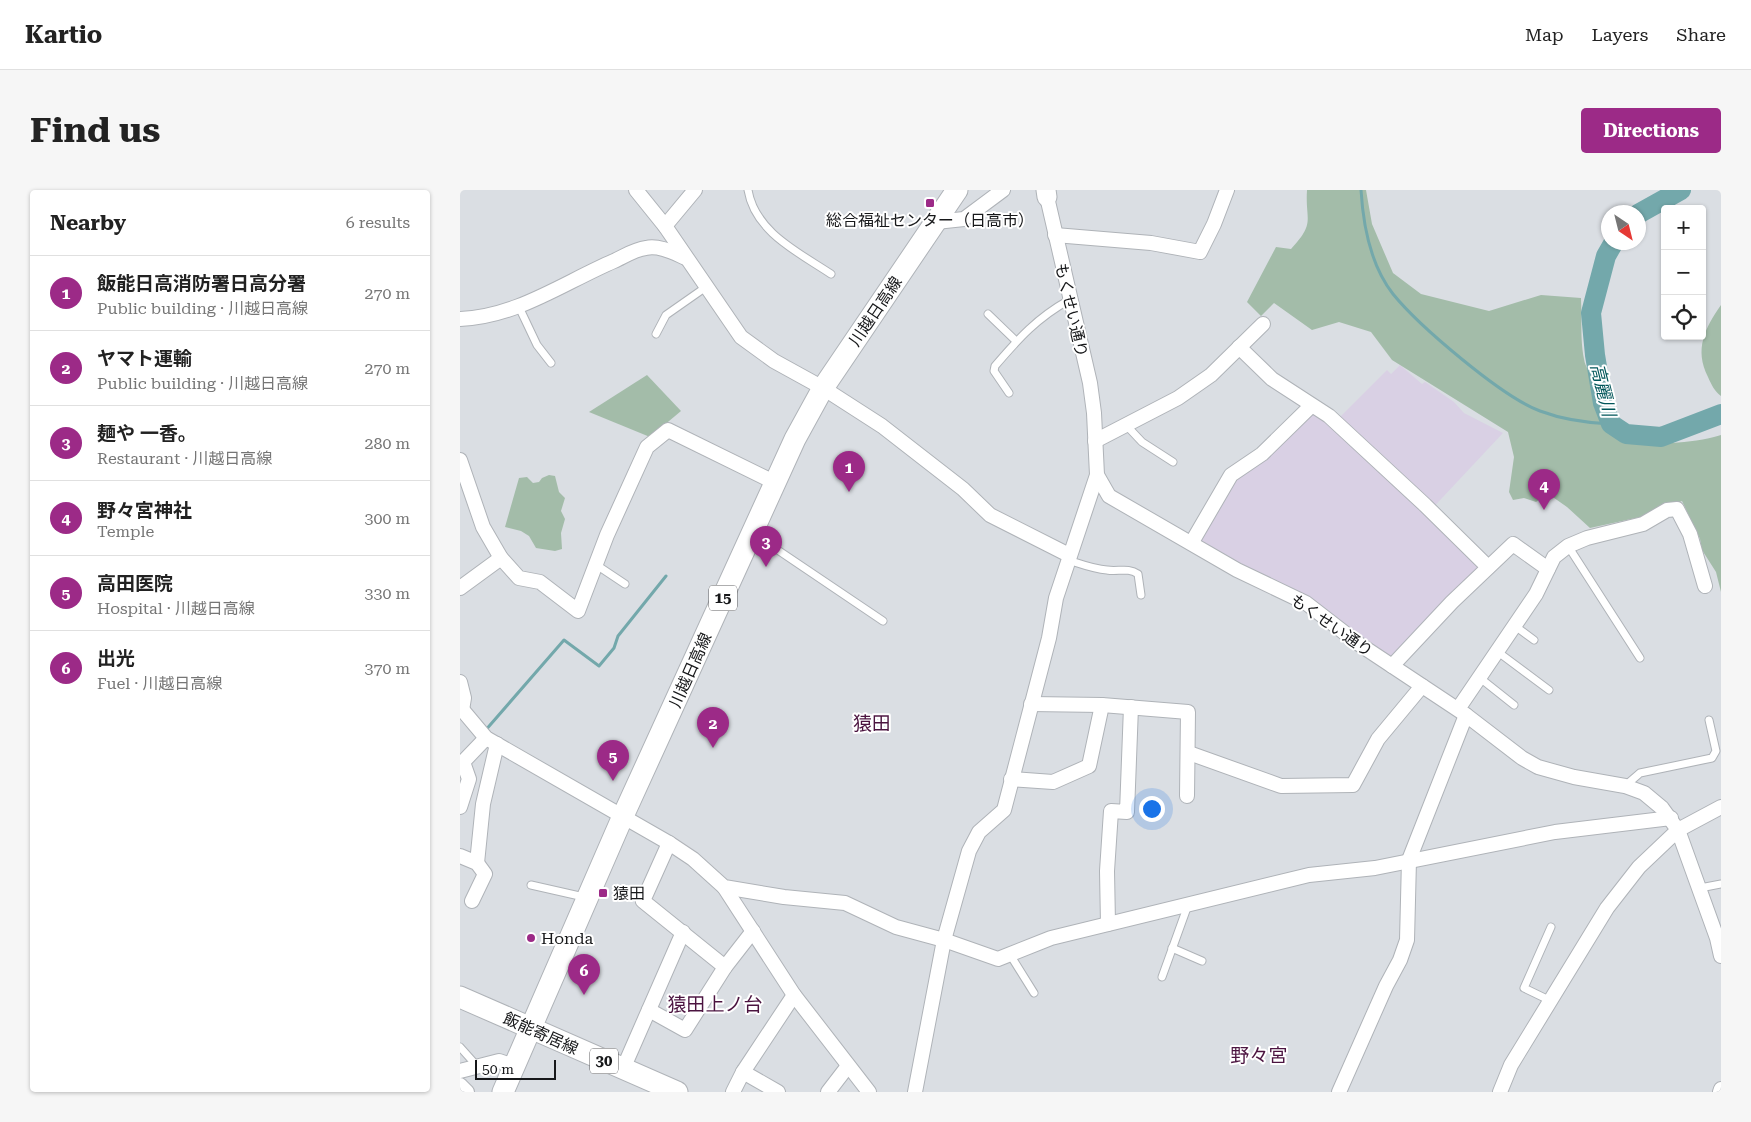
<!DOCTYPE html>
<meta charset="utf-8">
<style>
:root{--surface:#fff;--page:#f6f6f6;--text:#222;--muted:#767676;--line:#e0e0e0;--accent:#9c2a87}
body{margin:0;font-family:"Roboto Serif","Noto Sans JP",serif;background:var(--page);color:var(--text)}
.controls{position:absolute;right:15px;top:15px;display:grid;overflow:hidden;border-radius:5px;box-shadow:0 1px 4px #0004}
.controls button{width:45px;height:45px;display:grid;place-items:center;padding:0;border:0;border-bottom:1px solid var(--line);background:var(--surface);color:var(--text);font:25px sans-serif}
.compass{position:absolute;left:1141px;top:15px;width:45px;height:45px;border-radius:50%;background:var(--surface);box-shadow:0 1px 4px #0004;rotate:145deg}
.scale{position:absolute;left:15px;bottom:12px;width:81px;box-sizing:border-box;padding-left:5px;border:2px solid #17181a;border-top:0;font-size:14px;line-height:18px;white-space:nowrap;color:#17181a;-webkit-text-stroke:4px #fff;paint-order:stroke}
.you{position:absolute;left:691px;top:618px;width:18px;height:18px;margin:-12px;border:4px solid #fff;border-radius:50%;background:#1a73e8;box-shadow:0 0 0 8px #1a73e833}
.badge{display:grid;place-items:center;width:32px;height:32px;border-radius:50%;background:var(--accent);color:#fff;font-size:16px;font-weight:700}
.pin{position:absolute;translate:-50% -41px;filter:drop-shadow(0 1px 2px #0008)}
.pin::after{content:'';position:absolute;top:26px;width:18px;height:15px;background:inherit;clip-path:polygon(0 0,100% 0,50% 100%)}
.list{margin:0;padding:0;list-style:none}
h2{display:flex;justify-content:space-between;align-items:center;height:65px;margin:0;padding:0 20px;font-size:21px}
h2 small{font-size:16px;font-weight:400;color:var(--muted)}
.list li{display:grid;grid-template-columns:32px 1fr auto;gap:15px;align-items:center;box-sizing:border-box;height:75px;padding:0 20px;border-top:1px solid var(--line)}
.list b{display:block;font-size:19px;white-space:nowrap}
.list p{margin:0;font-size:16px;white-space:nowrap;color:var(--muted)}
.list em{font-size:16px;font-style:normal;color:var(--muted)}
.icon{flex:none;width:28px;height:28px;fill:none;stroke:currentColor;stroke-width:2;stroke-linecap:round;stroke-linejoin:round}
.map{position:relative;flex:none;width:1261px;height:902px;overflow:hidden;border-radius:5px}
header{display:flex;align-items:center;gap:30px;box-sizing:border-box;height:70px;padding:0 25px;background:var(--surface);border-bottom:1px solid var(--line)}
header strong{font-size:24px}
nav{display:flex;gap:28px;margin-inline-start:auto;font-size:18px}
.intro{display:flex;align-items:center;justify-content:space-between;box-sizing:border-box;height:120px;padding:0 30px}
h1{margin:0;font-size:35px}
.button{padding:12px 22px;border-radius:5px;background:var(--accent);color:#fff;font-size:18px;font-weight:700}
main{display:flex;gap:30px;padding:0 30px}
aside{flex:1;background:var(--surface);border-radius:5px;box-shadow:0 1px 4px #0004}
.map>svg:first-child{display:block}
</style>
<header>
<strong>Kartio</strong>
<nav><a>Map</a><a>Layers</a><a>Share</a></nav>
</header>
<div class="intro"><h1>Find us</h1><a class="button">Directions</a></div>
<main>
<aside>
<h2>Nearby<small>6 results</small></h2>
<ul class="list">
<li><span class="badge">1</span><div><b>飯能日高消防署日高分署</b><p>Public building · 川越日高線</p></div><em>270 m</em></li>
<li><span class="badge">2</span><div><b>ヤマト運輸</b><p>Public building · 川越日高線</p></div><em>270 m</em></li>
<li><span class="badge">3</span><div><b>麺や 一香。</b><p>Restaurant · 川越日高線</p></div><em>280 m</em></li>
<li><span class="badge">4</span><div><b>野々宮神社</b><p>Temple</p></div><em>300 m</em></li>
<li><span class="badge">5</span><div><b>高田医院</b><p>Hospital · 川越日高線</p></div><em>330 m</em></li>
<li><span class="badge">6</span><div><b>出光</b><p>Fuel · 川越日高線</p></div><em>370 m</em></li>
</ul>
</aside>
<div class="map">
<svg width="1261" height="902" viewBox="0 0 1261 902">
<rect width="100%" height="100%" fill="#dadee3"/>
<!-- industrial -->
<path fill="#d9d0e4" d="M940,175L962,194L965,192L994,212L1004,223L1043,243L968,323L1020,375L1019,379L930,469L735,349L767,299L851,221L872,235L927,180L931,184Z"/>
<!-- green -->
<g fill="#a3bca9">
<path d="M847,0H906L912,34L933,83L961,104L1029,121L1081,105L1121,108C1122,128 1120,150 1124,169C1125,177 1131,183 1132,190C1143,242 1157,259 1212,253C1228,252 1245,250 1261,245V402L1256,382L1242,360L1240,349L1222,311L1185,326L1130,338L1107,317L1087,303L1076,312L1064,308L1053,310L1049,302L1054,267L1048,242L932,170L911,142L879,132L852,140L814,113L801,126L787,112L816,57L831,59C856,32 845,31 847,0Z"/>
<path d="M1261,115V206C1255,202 1251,194 1248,187C1234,159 1245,138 1261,115Z"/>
<path d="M187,185L221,221L190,247L129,222Z"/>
<path d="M89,285L95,286L99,302L105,308L101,321L105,329L101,343L102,359L95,361L76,358L69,346L61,341L45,337L59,288L67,287L73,293L79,292L82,288Z"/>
</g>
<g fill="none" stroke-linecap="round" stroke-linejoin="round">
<!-- stream -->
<g stroke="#73a8ab" stroke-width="3">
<path d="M901,0C903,34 911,76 933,104C959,136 1042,207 1080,221C1104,230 1126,233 1151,234"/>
<path d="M24,542L104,450L139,476L154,458L158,446L206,386"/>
</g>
<!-- river -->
<g stroke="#73a8ab" stroke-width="20">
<path d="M1178,24L1221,0"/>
<path d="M1154,52L1146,66L1131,123L1135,165L1143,213L1151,234L1166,244L1201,247L1261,224"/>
</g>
<!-- lane casing -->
<g stroke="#afb3b8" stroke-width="9">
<g id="lane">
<path d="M288,0C295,42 338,62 371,84"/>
<path d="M59,117L77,155L91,173"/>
<path d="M528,124L556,151"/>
<path d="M196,144L206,125L246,97"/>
<path d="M549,203L534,181L535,176C559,148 577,128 609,110"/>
<path d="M666,235L682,252L713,272"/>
<path d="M294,344L423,431"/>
<path d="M1108,356L1180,468"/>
<path d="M608,370C621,374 633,379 647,380C658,382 668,377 678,384L681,405"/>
<path d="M135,374L165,394"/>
<path d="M1055,436L1074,450"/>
<path d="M1038,462L1089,500"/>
<path d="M1020,488L1054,515"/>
<path d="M1165,596L1180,583L1252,568L1256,561L1249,530"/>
<path d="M71,695L124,707"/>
<path d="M1240,698L1261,694"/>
<path d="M712,758L742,771"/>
<path d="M549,763L574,803"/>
<path d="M702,787L728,715"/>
<path d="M1091,811L1064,798L1091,737"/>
<path d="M0,857L17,876"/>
</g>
</g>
<!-- street casing -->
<g stroke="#afb3b8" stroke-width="16">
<g id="street">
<path d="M176,0L205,36L281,147L314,171L363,198L422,236L503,299L530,325L609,365"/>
<path d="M587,7L630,193L634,223L637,285L649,306L777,380L846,413L899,454L1006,525L1062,568L1078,577L1114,587L1165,596L1184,603L1202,618L1218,640L1257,748L1261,766"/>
<path d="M476,32L504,29L543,0"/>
<path d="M205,36L235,0"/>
<path d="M595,45L691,53L740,62L754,34L767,0"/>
<path d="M0,129C56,127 103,93 154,71C163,67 175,59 186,58C199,55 214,63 226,68"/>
<path d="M779,157L812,189L869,226L965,315L1028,377"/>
<path d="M635,251L718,208L751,185L803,134"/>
<path d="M0,270L23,337L41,368L59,388L80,392L118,421L147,345L187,257L208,240L314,292"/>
<path d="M732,352L771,285L802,264L851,216"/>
<path d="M0,398L41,368"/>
<path d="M932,476L992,412L1053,354L1088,379"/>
<path d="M0,492L4,508L2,520"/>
<path d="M571,514L642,515L728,522L727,606"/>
<path d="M0,517L26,548L209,653L233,669L264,697L324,707L385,713L436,737L484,750L538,769L591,748L849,685L915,678L1095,642L1211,628"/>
<path d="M998,519L1076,404L1094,367L1108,356L1127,348L1183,334L1207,320L1217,319L1230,344L1245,396"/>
<path d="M729,563L821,596L893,595L918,549L962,496"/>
<path d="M551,589L593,592L629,576L642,515"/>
<path d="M0,617L9,589L3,572L26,548"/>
<path d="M209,653L183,711L265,777"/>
<path d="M0,666L17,673L25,684L12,711"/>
<path d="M17,673L23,614L37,554"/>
<path d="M264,697L334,805L409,902"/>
<path d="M648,734L647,681L651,621L667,622L671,517"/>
<path d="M189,820L225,840L265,777L293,741"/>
<path d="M163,879L223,742"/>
<path d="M0,881L39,871L54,876"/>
<path d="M283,882L318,902"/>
<path d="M0,895L7,902"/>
<path d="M273,902L283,882L334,805"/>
<path d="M368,902L388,876"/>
<path d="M455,902L484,750L509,661L519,642L544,620L589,448L596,408L637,285"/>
<path d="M879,902L926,796L940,770L947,750L949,670L1006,525"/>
<path d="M1040,902L1051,875L1147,718L1179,677L1218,640L1261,617"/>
<path d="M1260,902L1261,899"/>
</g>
</g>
<!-- secondary casing -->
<g stroke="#afb3b8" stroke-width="21">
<path id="secondary" d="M586,0L587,7"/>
</g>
<!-- primary casing -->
<g stroke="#afb3b8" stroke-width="23">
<g id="primary">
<path d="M0,807L217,902"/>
<path d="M43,902L163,626L335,249L363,198L497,0"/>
</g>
</g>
<!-- lane -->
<use href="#lane" stroke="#fff" stroke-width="7"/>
<!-- street -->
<use href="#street" stroke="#fff" stroke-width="14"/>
<!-- secondary -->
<use href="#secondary" stroke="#fff" stroke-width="19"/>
<!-- primary -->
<use href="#primary" stroke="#fff" stroke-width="21"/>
</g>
<!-- markers -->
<g fill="#9c2a87" stroke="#fff" stroke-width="2">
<rect x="465" y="8" width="10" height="10" rx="2.5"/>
<rect x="138" y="698" width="10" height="10" rx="2.5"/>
<circle cx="71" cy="748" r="5"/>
</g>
<g text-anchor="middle" stroke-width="4" stroke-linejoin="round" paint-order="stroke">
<!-- shield labels -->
<g fill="#fff" stroke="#5d5d5f" stroke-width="1">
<rect x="249" y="395.5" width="28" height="25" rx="4"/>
<rect x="130" y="858.5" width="28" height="25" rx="4"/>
</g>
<g font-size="15" font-weight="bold" fill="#17181a">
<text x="263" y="413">15</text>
<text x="144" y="876">30</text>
</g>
<!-- poi labels -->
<g font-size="16" fill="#17181a" stroke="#fff" text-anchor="start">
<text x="470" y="36" text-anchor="middle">総合福祉センター（日高市）</text>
<text x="153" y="709">猿田</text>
<text x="81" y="754">Honda</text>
</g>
<!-- street labels -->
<g font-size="16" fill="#17181a" stroke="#fff">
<text transform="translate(612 120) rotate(77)" y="6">もくせい通り</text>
<text transform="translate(415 121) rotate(-56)" y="6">川越日高線</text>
<text transform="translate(872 435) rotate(35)" y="6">もくせい通り</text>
<text transform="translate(230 480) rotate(-66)" y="6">川越日高線</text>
<text transform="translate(81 843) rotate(24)" y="6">飯能寄居線</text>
</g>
<!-- water labels -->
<g font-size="18" font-style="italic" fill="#015559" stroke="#fff">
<text transform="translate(1143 200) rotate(76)" y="6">高麗川</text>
</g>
<!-- quarter labels -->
<g font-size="19" fill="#4b1440" stroke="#fff">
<text x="412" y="540">猿田</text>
<text x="255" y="821">猿田上ノ台</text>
<text x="799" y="872">野々宮</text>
</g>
</g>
</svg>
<div class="controls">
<button>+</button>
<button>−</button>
<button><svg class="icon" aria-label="locate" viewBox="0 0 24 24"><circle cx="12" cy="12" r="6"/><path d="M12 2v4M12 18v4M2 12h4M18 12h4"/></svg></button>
</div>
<svg class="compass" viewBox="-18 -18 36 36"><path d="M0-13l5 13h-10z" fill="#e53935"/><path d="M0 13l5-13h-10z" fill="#767676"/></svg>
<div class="scale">50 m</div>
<div class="you"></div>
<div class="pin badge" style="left:389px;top:302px">1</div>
<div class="pin badge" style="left:253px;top:558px">2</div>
<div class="pin badge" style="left:306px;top:377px">3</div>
<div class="pin badge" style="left:1084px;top:320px">4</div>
<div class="pin badge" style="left:153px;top:591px">5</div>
<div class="pin badge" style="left:124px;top:805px">6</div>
</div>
</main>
